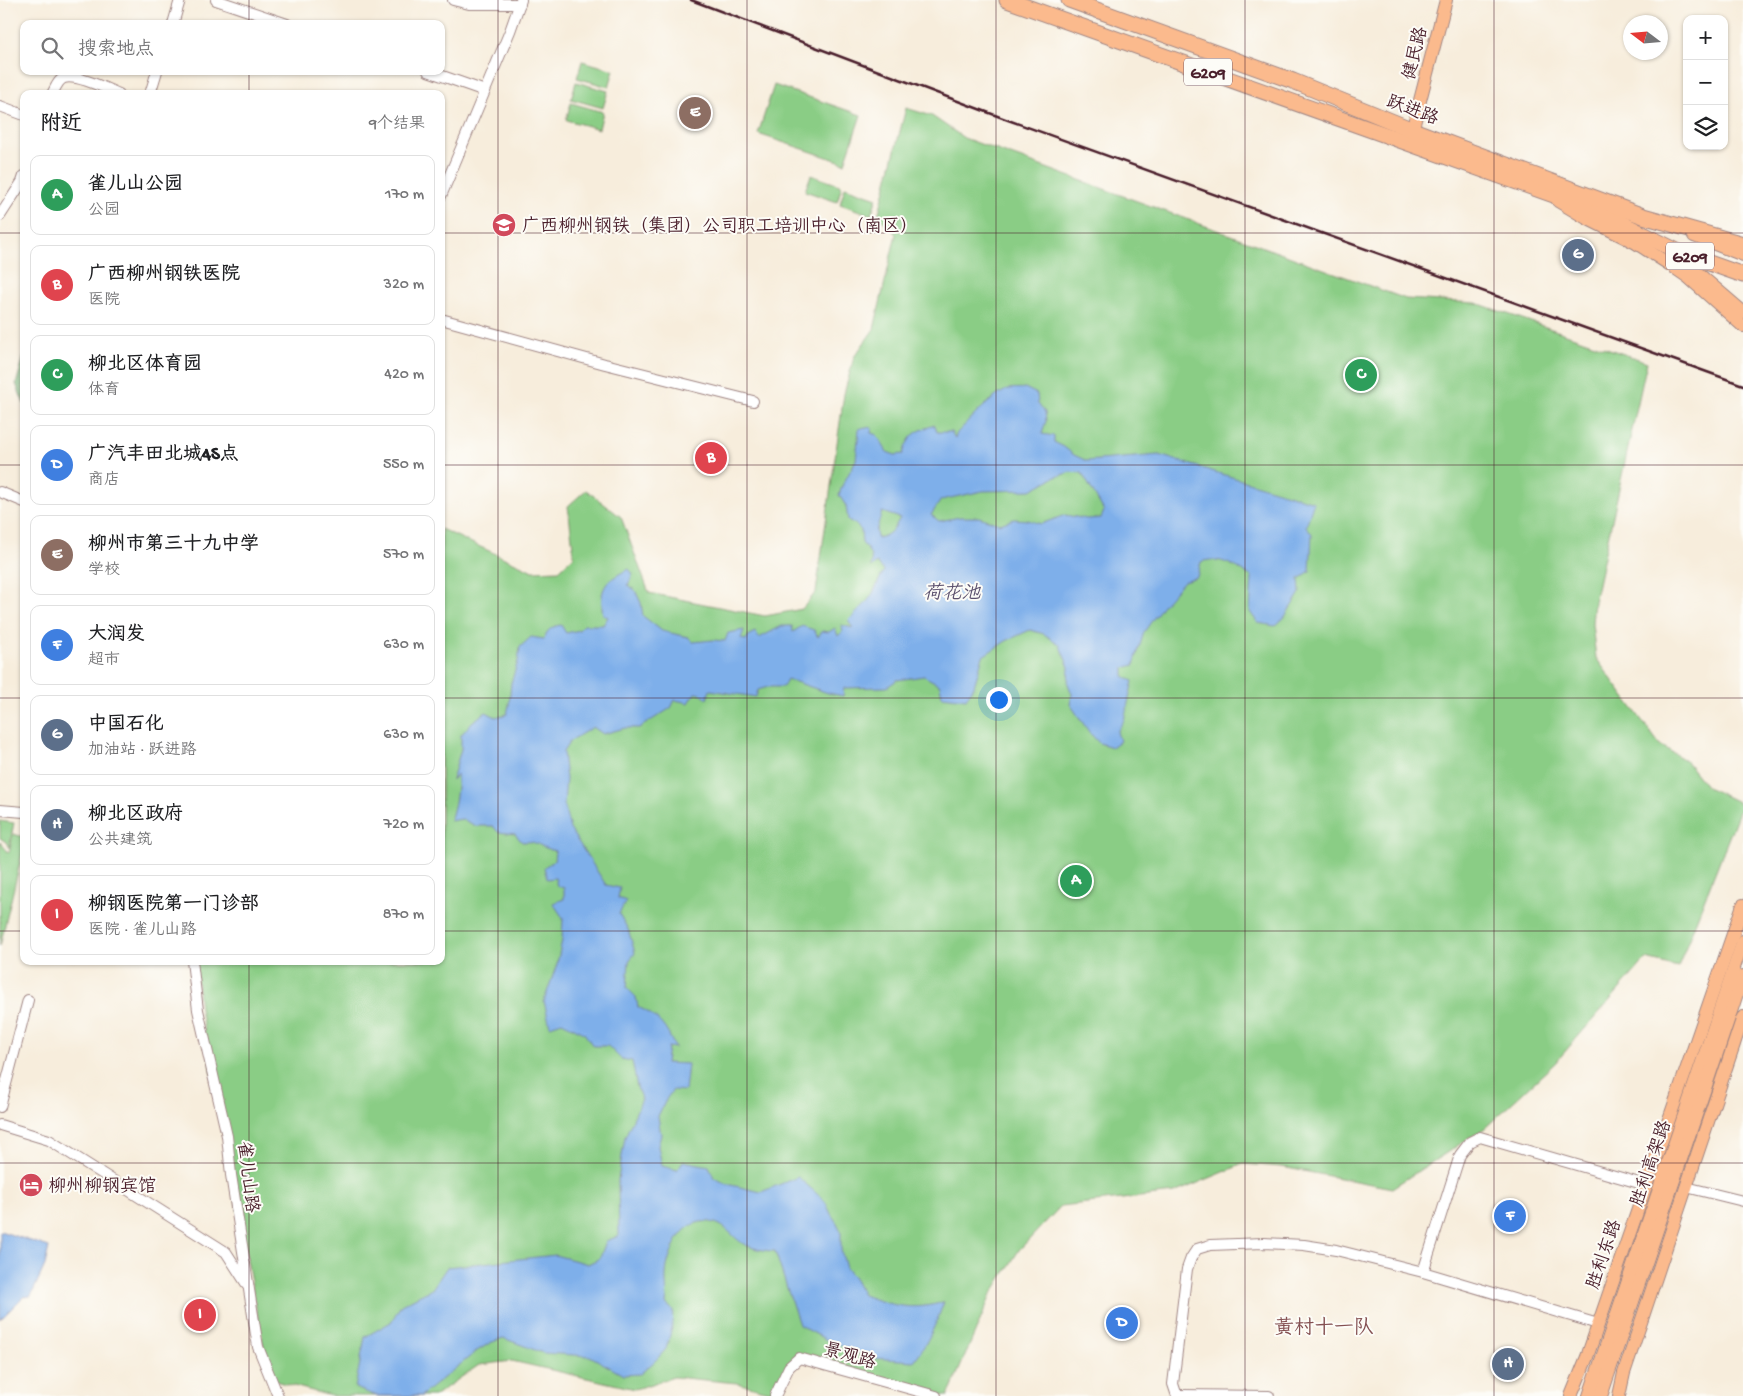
<!DOCTYPE html>
<html lang="zh">
<meta charset="utf-8">
<style>
:root{--surface:#fff;--page:#f6f6f6;--text:#202124;--muted:#757577;--line:#e0e0e0;--accent:#d1495b}
body{margin:0;font-family:"Gochi Hand","LXGW WenKai TC",sans-serif;background:var(--page);color:var(--text)}
.controls{position:absolute;right:15px;top:15px;display:grid;overflow:hidden;border-radius:10px;box-shadow:0 1px 4px #0004}
.controls button{width:45px;height:45px;display:grid;place-items:center;padding:0;border:0;border-bottom:1px solid var(--line);background:var(--surface);color:var(--text);font:25px sans-serif}
.compass{position:absolute;left:1623px;top:15px;width:45px;height:45px;border-radius:50%;background:var(--surface);box-shadow:0 1px 4px #0004;rotate:286deg}
.you{position:absolute;left:998px;top:699px;width:18px;height:18px;margin:-12px;border:4px solid #fff;border-radius:50%;background:#1a73e8;box-shadow:0 0 0 8px #1a73e833}
.badge{display:grid;place-items:center;width:32px;height:32px;border-radius:50%;background:var(--accent);color:#fff;font-size:16px;font-weight:700}
.pin{position:absolute;translate:-50% -50%;border:2px solid #fff;box-shadow:0 1px 5px #0006}
.list{margin:0;padding:0;list-style:none}
h2{display:flex;justify-content:space-between;align-items:center;height:65px;margin:0;padding:0 20px;font-size:21px}
h2 small{font-size:16px;font-weight:400;color:var(--muted)}
.list li{display:grid;grid-template-columns:32px 1fr auto;gap:15px;align-items:center;box-sizing:border-box;height:80px;margin:0 10px 10px;padding:0 10px;border:1px solid var(--line);border-radius:10px}
.list b{display:block;font-size:19px;white-space:nowrap}
.list p{margin:0;font-size:16px;white-space:nowrap;color:var(--muted)}
.list em{font-size:16px;font-style:normal;color:var(--muted)}
.icon{flex:none;width:28px;height:28px;fill:none;stroke:currentColor;stroke-width:2;stroke-linecap:round;stroke-linejoin:round}
.map{position:relative;flex:none;width:1743px;height:1396px;overflow:hidden}
.search{position:absolute;background:var(--surface);box-shadow:0 1px 4px #0004;left:20px;top:20px;width:425px;height:55px;display:flex;align-items:center;gap:12px;box-sizing:border-box;padding:0 18px;border-radius:10px;color:var(--muted);font-size:19px}
.panel{position:absolute;background:var(--surface);box-shadow:0 1px 4px #0004;left:20px;top:90px;width:425px;height:875px;border-radius:10px}
.map>svg:first-child{display:block}
</style>
<div class="map">
<svg width="1743" height="1396" viewBox="0 0 1743 1396">
<rect width="100%" height="100%" fill="#fdfcf7"/>
<filter id="ink" filterUnits="userSpaceOnUse"><feTurbulence type="fractalNoise" baseFrequency=".02" numOctaves="2"/><feDisplacementMap in="SourceGraphic" scale="10" xChannelSelector="R" yChannelSelector="G"/><feConvolveMatrix kernelMatrix="1 2 1 2 8 2 1 2 1" color-interpolation-filters="sRGB"/></filter>
<filter id="wash" filterUnits="userSpaceOnUse"><feTurbulence type="fractalNoise" baseFrequency=".0096" numOctaves="4" result="noise"/><feDisplacementMap in="SourceGraphic" scale="20" xChannelSelector="R" yChannelSelector="G"/><feGaussianBlur stdDeviation="1.12" result="paint"/><feColorMatrix in="noise" values="0 0 0 0 0 0 0 0 0 0 0 0 0 0 0 0 0 1.4 0 .05"/><feComposite in="paint" operator="in"/></filter>
<g filter="url(#wash)">
<rect width="100%" height="100%" fill="#f7eddc"/>
<!-- green -->
<g fill="#8acd85" stroke="#6a7658">
<path d="M582,61L614,70L609,87L577,78Z"/>
<path d="M576,82L608,91L603,108L571,99Z"/>
<path d="M774,85L861,115L845,163L758,134Z"/>
<path d="M571,103L603,112L599,129L566,120Z"/>
<path d="M906,108L932,116L964,138L1406,299L1476,303L1647,362L1594,602L1592,624L1596,658L1660,745L1685,760L1707,787L1742,804L1678,967L1646,959L1555,1063L1485,1128L1392,1188L1282,1167L1243,1164L1174,1193L1061,1206L1019,1250L991,1295L948,1396H936L799,1358L777,1393L737,1383L674,1377L635,1389L512,1361L479,1365L434,1396H331L275,1381L263,1343L252,1287L200,1009L195,961H441V529L533,571L559,570L574,556L568,506L586,490L621,517L649,593L765,616L802,609L816,592L844,394L854,357L874,329L896,234L878,216Z"/>
<path d="M811,175L842,186L837,202L805,191Z"/>
<path d="M845,187L877,198L871,215L840,204Z"/>
<path d="M0,821L14,823L9,848L6,842L0,838Z"/>
<path d="M13,834L24,837V846L0,946V842L9,853Z"/>
</g>
<!-- forest -->
<path fill="#6fb072" stroke="#5c684e" d="M24,356V404L16,384Z"/>
<!-- water -->
<g fill="#7eafea" stroke="#64678a" fill-rule="evenodd">
<path d="M1025,388L1037,394L1038,404L1045,412L1046,421L1042,434L1054,436V442L1064,447L1074,455L1087,461L1159,455L1314,502L1306,526L1312,534L1310,571L1299,579L1300,593L1284,618L1275,626L1258,623L1250,612L1252,577C1236,567 1220,555 1201,562L1197,577L1184,581L1163,605L1144,632L1134,665L1124,668V676L1133,681L1124,720L1117,732L1120,741L1112,747L1099,743L1089,732L1070,704L1072,694L1068,684L1069,667L1059,644L1044,634L1030,630L1006,641L983,656L974,686L966,699L942,696L940,685L924,676L897,680L887,687L844,688L843,696L828,693L787,679L783,687H768L758,690L756,697L710,690L707,699L701,694L695,693L689,703L675,700L671,708L639,728H625L603,734L593,727L570,741L563,752L566,779L564,805L570,829L606,885L620,888L618,898L626,901L619,914L628,929L635,953L629,961L627,988L636,997L638,1007C658,1016 667,1028 675,1048L668,1047L666,1063L688,1064L685,1091L673,1090L667,1098L658,1116L661,1135L658,1146L662,1166L677,1170L683,1161L709,1166L714,1178L727,1184L761,1192L798,1177L825,1201L831,1214L837,1223L841,1231V1250L846,1268L855,1280L863,1295C893,1306 912,1311 944,1302C936,1324 928,1343 914,1361L871,1358L825,1339L799,1325L775,1251C765,1251 752,1249 742,1243C733,1237 726,1226 715,1223C686,1215 673,1243 667,1266C664,1281 668,1290 666,1304L673,1310L672,1328L666,1349L655,1361L640,1374L623,1375L590,1356L543,1353L503,1338L490,1343L477,1351L421,1396H377L355,1388L365,1337L391,1322L401,1305L432,1289L447,1267L555,1255L588,1264L600,1258L606,1241L619,1236L618,1180L625,1137L642,1099C636,1091 635,1072 632,1061L621,1059L608,1046H593L584,1033L562,1022L550,1026L544,1001L557,964L562,940L563,918L553,903L564,899V888L557,886L555,878L547,879L544,867L554,861L555,851C541,848 537,840 522,842L515,834L498,832L493,826H476L462,819L450,821C455,805 458,791 457,774L452,780L461,749V735L472,722L486,712L496,717L507,714L509,705L511,683L518,661L520,647L531,637L544,639C547,630 552,626 561,625L566,633L579,630L584,625H603L608,617L603,615C599,588 604,581 629,569L633,574L628,585L635,590L641,603L643,616L662,631L688,637L693,642L713,640L725,641L728,633L744,630L741,639L746,640L749,635L755,632L759,638L782,626H792L793,632L802,626L814,630L818,637L822,631L829,632L835,628L838,636L843,631L841,625L853,628L848,621C858,611 869,602 875,589C878,583 880,577 884,571L877,563L871,567C873,555 869,551 862,543L861,530L855,524L848,520L846,506L839,495L842,486L856,460L859,429L865,427L872,428L871,433L877,435L887,452L895,455L903,454C909,435 915,431 935,425L937,432H951L955,438L957,433C970,420 992,395 1009,389C1014,388 1020,389 1025,388ZM1070,472L1082,473L1104,511L1101,518L1087,519L1065,515L1041,524L1028,520L1014,519L1000,524L979,517H960L939,521L931,515L941,500L983,491L1031,490L1053,478ZM882,512L900,518C894,529 890,536 877,538L876,531Z"/>
<path d="M0,1231L49,1247L45,1265L31,1296L23,1297L0,1320Z"/>
</g>
</g>
<g filter="url(#ink)">
<g fill="none" stroke-linecap="round" stroke-linejoin="round">
<!-- minor casing -->
<g stroke="#a08684" stroke-width="12">
<g id="minor">
<path d="M216,0L287,24"/>
<path d="M453,0L469,4H520"/>
<path d="M173,24L180,0"/>
<path d="M428,71L485,91"/>
<path d="M52,94C55,89 58,80 64,78C77,74 107,89 119,94"/>
<path d="M150,94L157,71"/>
<path d="M0,106L24,115"/>
<path d="M441,196L510,31L521,0"/>
<path d="M0,216L22,182L24,176"/>
<path d="M441,319L605,364L753,401"/>
<path d="M0,492L24,502"/>
<path d="M0,810L24,812"/>
<path d="M192,961L198,1010L227,1136L231,1175L258,1347L278,1396"/>
<path d="M0,1107L28,1000"/>
<path d="M0,1125L49,1140L226,1252L246,1283"/>
<path d="M1686,1187L1743,1201"/>
<path d="M1423,1272L1460,1155L1470,1142L1480,1137L1646,1185"/>
<path d="M1178,1395L1269,1396"/>
<path d="M775,1396L789,1367L799,1358L936,1396"/>
<path d="M1177,1396L1173,1384L1187,1269L1191,1258L1197,1249L1210,1245L1264,1243L1304,1245L1336,1250L1423,1272L1598,1324"/>
</g>
</g>
<!-- major casing -->
<g stroke="#a08684" stroke-width="14">
<g id="major">
<path d="M1410,139L1446,0"/>
<path d="M1558,201L1588,219L1636,243L1672,266L1688,277L1743,326"/>
<path d="M1694,236L1743,255"/>
<path d="M1670,252L1700,275L1743,312"/>
<path d="M1571,1396L1587,1357L1743,905"/>
<path d="M1589,1396L1743,941"/>
<path d="M1601,1396L1743,976"/>
<path d="M1619,1396L1624,1373L1743,1017"/>
</g>
</g>
<!-- highway casing -->
<g stroke="#a08684" stroke-width="17">
<g id="highway">
<path d="M1007,0L1593,209L1681,253L1743,275"/>
<path d="M1069,0L1293,81L1413,130L1643,216L1743,244"/>
</g>
</g>
<!-- minor -->
<use href="#minor" stroke="#fff" stroke-width="10"/>
<!-- major -->
<use href="#major" stroke="#fbba8d" stroke-width="12"/>
<!-- highway -->
<use href="#highway" stroke="#fbba8d" stroke-width="15"/>
<!-- rail -->
<path stroke="#4a1f2b" stroke-width="2.5" d="M691,0L1008,120L1743,385"/>
</g>
</g>
<!-- grid -->
<path fill="none" stroke="#4a1f2b" stroke-width="1" stroke-opacity="0.55" d="M249,0V24M498,0V1396M747,0V1396M996,0V1396M1245,0V1396M1494,0V1396M249,71V94M0,233H24M441,233H1743M0,465H24M441,465H1743M0,698H24M441,698H1743M0,931H24M441,931H1743M249,961V1396M0,1163H1743"/>
<!-- icons -->
<defs>
<g id="school-disc" transform="scale(1.25)"><circle r="9.5" fill="#d1495b" stroke="#fdfcf7"/><path d="M0-5L7-2L0 1L-7-2ZM-4 1L0 2.5L4 1V4Q0 6-4 4Z" fill="#fff"/></g>
<g id="hotel-disc" transform="scale(1.25)"><circle r="9.5" fill="#d1495b" stroke="#fdfcf7"/><path d="M-6-4.5h1.5V1H6V5H4.5V3h-9V5H-6ZM-4 0a1.8 1.8 0 1 1 3.6 0ZM.5 0V-2.5h3Q6-2.5 6 0Z" fill="#fff"/></g>
</defs>
<g fill-rule="evenodd">
<use href="#school-disc" x="504" y="225"/>
<use href="#hotel-disc" x="31" y="1185"/>
</g>
<g text-anchor="middle" stroke-width="4" stroke-linejoin="round" paint-order="stroke">
<!-- shield labels -->
<g fill="#fdfcf7" stroke="#806168" stroke-width="1">
<rect x="1184" y="58.5" width="48" height="27" rx="4"/>
<rect x="1666" y="242.5" width="48" height="27" rx="4"/>
</g>
<g font-size="16" font-weight="bold" fill="#4a1f2b">
<text x="1208" y="78">G209</text>
<text x="1690" y="262">G209</text>
</g>
<!-- street labels -->
<g font-size="18" fill="#4a1f2b" stroke="#fdfcf7">
<text transform="translate(1414 53) rotate(-76)" y="6">健民路</text>
<text transform="translate(1413 109) rotate(21)" y="6">跃进路</text>
<text transform="translate(1650 1163) rotate(-71)" y="6">胜利高架路</text>
<text transform="translate(249 1177) rotate(83)" y="6">雀儿山路</text>
<text transform="translate(1603 1254) rotate(-71)" y="6">胜利东路</text>
<text transform="translate(850 1355) rotate(16)" y="6">景观路</text>
</g>
<!-- poi labels -->
<g font-size="18" fill="#4a1f2b" stroke="#fdfcf7" text-anchor="start">
<text x="522" y="231">广西柳州钢铁（集团）公司职工培训中心（南区）</text>
<text x="48" y="1191">柳州柳钢宾馆</text>
</g>
<!-- water labels -->
<g font-size="19" font-style="italic" fill="#5c516e" stroke="#fdfcf7">
<text x="952" y="598">荷花池</text>
</g>
<!-- quarter labels -->
<g font-size="20" fill="#845052" stroke="#fdfcf7">
<text x="1324" y="1333">黄村十一队</text>
</g>
</g>
</svg>
<div class="controls">
<button>+</button>
<button>−</button>
<button><svg class="icon" aria-label="layers" viewBox="0 0 24 24"><path d="M12 4l9 5-9 5-9-5zM3 14l9 5 9-5"/></svg></button>
</div>
<svg class="compass" viewBox="-18 -18 36 36"><path d="M0-13l5 13h-10z" fill="#e53935"/><path d="M0 13l5-13h-10z" fill="#757577"/></svg>
<div class="you"></div>
<div class="pin badge" style="left:1076px;top:881px;background:#2e9e5b">A</div>
<div class="pin badge" style="left:711px;top:458px;background:#e0444e">B</div>
<div class="pin badge" style="left:1361px;top:375px;background:#2e9e5b">C</div>
<div class="pin badge" style="left:1122px;top:1323px;background:#3f7fe0">D</div>
<div class="pin badge" style="left:695px;top:113px;background:#8d6e63">E</div>
<div class="pin badge" style="left:1510px;top:1216px;background:#3f7fe0">F</div>
<div class="pin badge" style="left:1578px;top:255px;background:#5c6f8a">G</div>
<div class="pin badge" style="left:1508px;top:1364px;background:#5c6f8a">H</div>
<div class="pin badge" style="left:200px;top:1315px;background:#e0444e">I</div>
<div class="search"><svg class="icon" aria-label="search" viewBox="0 0 24 24"><circle cx="10" cy="10" r="6"/><path d="M15 15l6 6"/></svg>搜索地点</div>
<section class="panel">
<h2>附近<small>9个结果</small></h2>
<ul class="list">
<li><span class="badge" style="background:#2e9e5b">A</span><div><b>雀儿山公园</b><p>公园</p></div><em>170 m</em></li>
<li><span class="badge" style="background:#e0444e">B</span><div><b>广西柳州钢铁医院</b><p>医院</p></div><em>320 m</em></li>
<li><span class="badge" style="background:#2e9e5b">C</span><div><b>柳北区体育园</b><p>体育</p></div><em>420 m</em></li>
<li><span class="badge" style="background:#3f7fe0">D</span><div><b>广汽丰田北城4S点</b><p>商店</p></div><em>550 m</em></li>
<li><span class="badge" style="background:#8d6e63">E</span><div><b>柳州市第三十九中学</b><p>学校</p></div><em>570 m</em></li>
<li><span class="badge" style="background:#3f7fe0">F</span><div><b>大润发</b><p>超市</p></div><em>630 m</em></li>
<li><span class="badge" style="background:#5c6f8a">G</span><div><b>中国石化</b><p>加油站 · 跃进路</p></div><em>630 m</em></li>
<li><span class="badge" style="background:#5c6f8a">H</span><div><b>柳北区政府</b><p>公共建筑</p></div><em>720 m</em></li>
<li><span class="badge" style="background:#e0444e">I</span><div><b>柳钢医院第一门诊部</b><p>医院 · 雀儿山路</p></div><em>870 m</em></li>
</ul>
</section>
</div>
